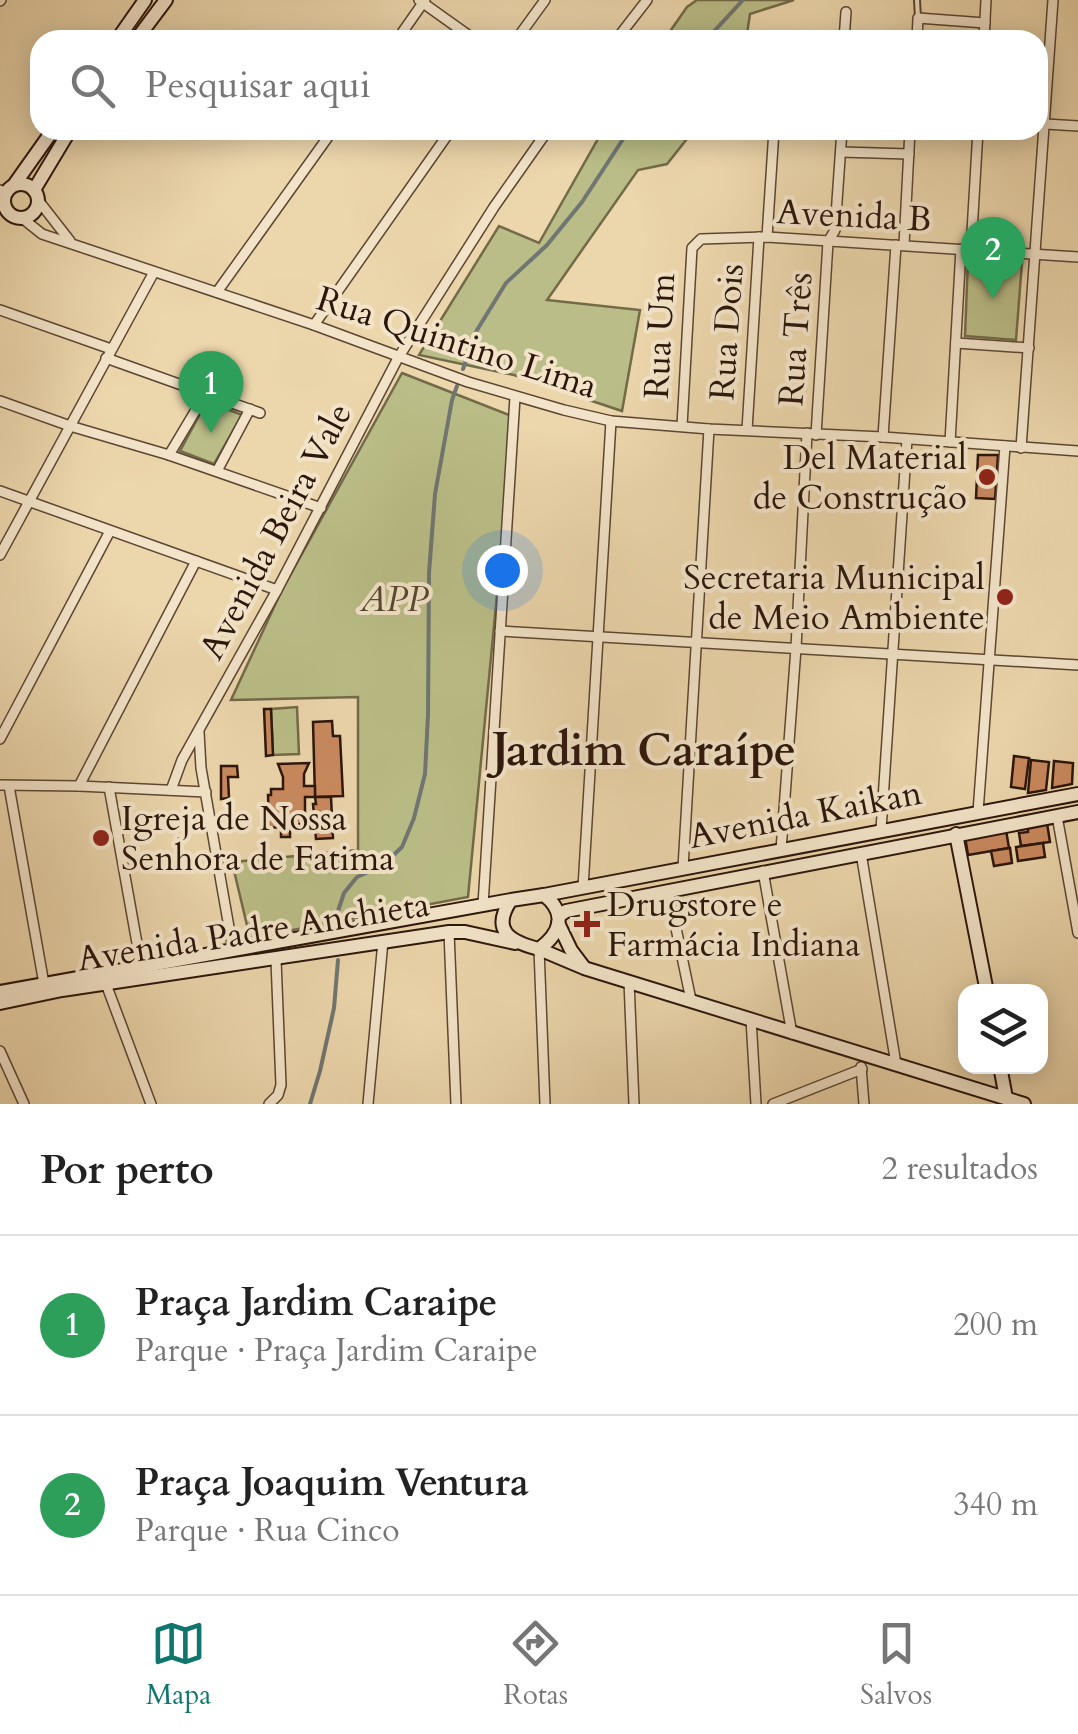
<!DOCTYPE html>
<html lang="pt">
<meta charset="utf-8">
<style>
:root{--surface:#fff;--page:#f2f2f2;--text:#222;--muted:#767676;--line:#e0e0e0;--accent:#0f766e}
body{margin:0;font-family:Cardo,serif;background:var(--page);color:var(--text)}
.controls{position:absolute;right:30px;bottom:30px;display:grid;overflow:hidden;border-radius:20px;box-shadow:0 5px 25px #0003}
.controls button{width:90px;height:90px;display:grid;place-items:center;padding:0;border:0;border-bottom:2px solid var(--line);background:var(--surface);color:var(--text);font:50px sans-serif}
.you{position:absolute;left:502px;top:570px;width:35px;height:35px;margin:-25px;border:8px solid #fff;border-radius:50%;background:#1a73e8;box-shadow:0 0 0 15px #1a73e833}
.badge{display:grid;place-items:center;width:65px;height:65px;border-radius:50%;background:var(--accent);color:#fff;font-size:32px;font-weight:700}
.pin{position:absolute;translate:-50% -82px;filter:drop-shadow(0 2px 5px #0008)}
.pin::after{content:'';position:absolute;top:52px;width:35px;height:30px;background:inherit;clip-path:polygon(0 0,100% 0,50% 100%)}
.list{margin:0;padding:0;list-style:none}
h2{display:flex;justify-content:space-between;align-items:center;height:130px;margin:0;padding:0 40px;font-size:42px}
h2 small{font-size:32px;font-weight:400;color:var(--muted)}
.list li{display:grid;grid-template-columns:65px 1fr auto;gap:30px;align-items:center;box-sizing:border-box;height:180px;padding:0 40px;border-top:2px solid var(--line)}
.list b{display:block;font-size:38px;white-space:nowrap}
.list p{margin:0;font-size:32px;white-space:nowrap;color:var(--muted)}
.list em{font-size:32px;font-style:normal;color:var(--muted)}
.icon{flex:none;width:55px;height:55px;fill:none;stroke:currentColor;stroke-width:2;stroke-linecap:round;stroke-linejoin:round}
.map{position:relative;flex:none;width:1078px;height:1104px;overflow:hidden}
.search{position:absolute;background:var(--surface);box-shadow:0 5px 25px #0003;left:30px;right:30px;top:30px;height:110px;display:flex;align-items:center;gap:25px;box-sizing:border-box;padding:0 35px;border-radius:30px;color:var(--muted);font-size:38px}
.sheet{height:490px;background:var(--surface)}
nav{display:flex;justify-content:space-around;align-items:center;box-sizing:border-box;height:140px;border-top:2px solid var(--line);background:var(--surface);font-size:28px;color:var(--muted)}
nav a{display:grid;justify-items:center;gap:5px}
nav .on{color:var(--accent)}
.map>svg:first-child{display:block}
</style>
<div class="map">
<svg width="1078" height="1104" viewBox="0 0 1078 1104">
<rect width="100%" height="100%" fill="#ecd6ac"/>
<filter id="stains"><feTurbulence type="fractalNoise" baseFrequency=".002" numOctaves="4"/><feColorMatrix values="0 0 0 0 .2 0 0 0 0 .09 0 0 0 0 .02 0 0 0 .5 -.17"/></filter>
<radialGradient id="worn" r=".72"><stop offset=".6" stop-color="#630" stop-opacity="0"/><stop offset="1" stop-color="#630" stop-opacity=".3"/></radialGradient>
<!-- green -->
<g fill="#babd87" stroke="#736a49" stroke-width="2.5">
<path d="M697,0H794L750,14L746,40H664L687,7Z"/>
<path d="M603,130H694L667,164L638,170L547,300L640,310L622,411L514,375L419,355L499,226L539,243Z"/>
<path d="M968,259L1022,262L1016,340L965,336Z"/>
<path d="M402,373L514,417L468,897L250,938L232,862L358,850V697L231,700L282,590Z"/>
<path d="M207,401L242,415L214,464L180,451Z"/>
<path d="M297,707L299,754L273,755L271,709Z"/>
</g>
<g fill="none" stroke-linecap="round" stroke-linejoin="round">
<!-- stream -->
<g stroke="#707672" stroke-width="4">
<path d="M706,40L743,0"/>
<path d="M463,369L477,330L506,283L547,245L582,202L629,130"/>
<path d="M338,925V911L344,893L357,877L382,866L402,847L414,818L425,774L428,715L429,573L435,494L452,400L457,386"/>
<path d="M310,1104L320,1071L334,1008L338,960"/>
</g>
</g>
<!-- building -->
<g fill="#c9895f" stroke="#2c160b" stroke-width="2.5">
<path d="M978,455H998L995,499L976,498Z"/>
<path d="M264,709H271L273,755L266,756Z"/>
<path d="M332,721L333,736H340L343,796L315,797L313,722Z"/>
<path d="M1014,756L1029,758L1025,789L1011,787Z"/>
<path d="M1031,760L1049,762L1046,790L1028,793Z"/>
<path d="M1054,761L1073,763L1072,784L1052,788Z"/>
<path d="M309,763L304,774V786H315V797H305V821H302V824L290,825V837H281V827L269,828L268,795H271V789H283V777L278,764Z"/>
<path d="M221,766H237L238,777H228L229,798L221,799Z"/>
<path d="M315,797H331L333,838L316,839L313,804H316Z"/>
<path d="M1047,823L1050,842L1021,846L1019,833L1028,832V825Z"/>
<path d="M1006,830L1009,848L968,855L965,837Z"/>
<path d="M1043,843L1045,857L1018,861L1016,847Z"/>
<path d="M1010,848L1012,863L994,866L991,851Z"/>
</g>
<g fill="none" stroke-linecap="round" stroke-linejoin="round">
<!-- lane casing -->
<g stroke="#5c4633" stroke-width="8">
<path id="lane" d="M917,0L918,18"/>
</g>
<!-- street casing -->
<g stroke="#5c4633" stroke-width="12">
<g id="street">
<path d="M419,0L475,40"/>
<path d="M0,1L1,0"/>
<path d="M397,40L425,0"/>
<path d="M516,40L545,0"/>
<path d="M616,40L647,0"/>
<path d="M844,40L846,12"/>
<path d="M917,40L918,18L985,23"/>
<path d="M984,40L986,0"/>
<path d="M1046,124L1078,126"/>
<path d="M842,152L909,154"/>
<path d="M0,190L6,193"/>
<path d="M38,200L70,241"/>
<path d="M22,218L42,234L314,325L468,382L564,410L611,421L709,429L883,437L1078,451"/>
<path d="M767,237L774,130"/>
<path d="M904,245L910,130"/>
<path d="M971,249L978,130"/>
<path d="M217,292L333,130"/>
<path d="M0,310L111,349"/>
<path d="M314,325L451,130"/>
<path d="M956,343L1029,348"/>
<path d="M106,358L260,413"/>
<path d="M0,401L70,426L169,455L321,508"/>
<path d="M682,426L692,248L701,239L767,237L1078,257"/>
<path d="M747,430L759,237"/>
<path d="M816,435L828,242L835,230L842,130"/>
<path d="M883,437L896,245"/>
<path d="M950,442L961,249"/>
<path d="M1021,448L1053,0"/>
<path d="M169,455L206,393"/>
<path d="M217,471L250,409"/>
<path d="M0,491L277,590"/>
<path d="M0,555L154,272"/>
<path d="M500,631L1078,665"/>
<path d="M199,732L201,768L233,950"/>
<path d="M0,739L110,531"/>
<path d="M0,785L79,786L206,792"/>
<path d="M9,786L44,984"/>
<path d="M79,786L196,561"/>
<path d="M109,787L142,971"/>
<path d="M171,790L182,760L277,590L398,358L494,207L548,130"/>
<path d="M978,812L1005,446"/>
<path d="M1057,816L1078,933"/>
<path d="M881,830L907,439"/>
<path d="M781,850L796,648L807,433"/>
<path d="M861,853L896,1064"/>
<path d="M683,868L709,429"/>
<path d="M763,871L792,1034"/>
<path d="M583,888L611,421"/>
<path d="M668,890L691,1000"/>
<path d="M483,905L515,397"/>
<path d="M449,932L456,1104"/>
<path d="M539,949L545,1104"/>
<path d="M629,981L634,1104"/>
<path d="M106,984L151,1104"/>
<path d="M751,1019L756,1104"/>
<path d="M0,1051L24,1104"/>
<path d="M861,1067L864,1104"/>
<path d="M269,1104L278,1095L281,1085L276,960"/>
<path d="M368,1104L383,941"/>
<path d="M773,1104L862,1069"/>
</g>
</g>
<!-- secondary casing -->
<g stroke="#2c160b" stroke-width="16">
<g id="secondary">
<path d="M117,40L145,0"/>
<path d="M136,40L166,0"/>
<circle cx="21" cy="201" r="17"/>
<path d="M14,185L53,130"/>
<path d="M34,190L70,130"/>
<path d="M956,834L987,992"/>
<path d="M544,895L1078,794"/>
<path d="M559,916L566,911L1078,812"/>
<path d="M558,923L571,950L583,966"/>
<path d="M539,949L584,968L1024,1104"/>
<path d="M0,992L511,900L544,895C567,913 561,933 539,949C511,942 490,931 511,900"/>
<path d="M0,1003L62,990L449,932H465L515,943"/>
<path d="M1000,1066L1006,1098"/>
</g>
</g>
<!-- lane -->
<use href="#lane" stroke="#f3e4c9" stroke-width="4"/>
<!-- street -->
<use href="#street" stroke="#f3e4c9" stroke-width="9"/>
<!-- secondary -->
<use href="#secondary" stroke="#f3e4c9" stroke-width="12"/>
</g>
<!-- markers -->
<g fill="#8f2418" stroke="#f3e4c9" stroke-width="4">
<circle cx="987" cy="477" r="10"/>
<circle cx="1005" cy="597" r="10"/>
<circle cx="101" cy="838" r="10"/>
<path d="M582 909h10v10h10v10h-10v10h-10v-10h-10v-10h10z"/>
</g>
<g text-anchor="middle" stroke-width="8" stroke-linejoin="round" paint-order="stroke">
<!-- street labels -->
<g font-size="35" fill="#2c160b" stroke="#f3e4c9">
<text transform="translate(854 215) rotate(3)" y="12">Avenida B</text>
<text transform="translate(726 332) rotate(-86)" y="12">Rua Dois</text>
<text transform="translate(659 336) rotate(-87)" y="12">Rua Um</text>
<text transform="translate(795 339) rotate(-86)" y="12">Rua Três</text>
<text transform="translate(457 342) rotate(18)" y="12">Rua Quintino Lima</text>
<text transform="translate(275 531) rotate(-62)" y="12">Avenida Beira Vale</text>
<text transform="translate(805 814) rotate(-11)" y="12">Avenida Kaikan</text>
<text transform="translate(253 931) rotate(-9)" y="12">Avenida Padre Anchieta</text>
</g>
<!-- poi labels -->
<g font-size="35" fill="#2c160b" stroke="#f3e4c9" text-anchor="end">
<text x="967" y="469">Del Material<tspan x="967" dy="40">de Construção</tspan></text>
<text x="985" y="589">Secretaria Municipal<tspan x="985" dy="40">de Meio Ambiente</tspan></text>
<text x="121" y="830" text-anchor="start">Igreja de Nossa<tspan x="121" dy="40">Senhora de Fatima</tspan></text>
<text x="607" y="916" text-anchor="start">Drugstore e<tspan x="607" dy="40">Farmácia Indiana</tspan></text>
</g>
<!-- park labels -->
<g font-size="35" font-style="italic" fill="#574830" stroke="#f3e4c9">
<text x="394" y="611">APP</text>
</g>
<!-- district labels -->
<g font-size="45" font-weight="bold" fill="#2c160b" stroke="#f3e4c9">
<text x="644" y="765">Jardim Caraípe</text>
</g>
</g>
<rect width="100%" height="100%" filter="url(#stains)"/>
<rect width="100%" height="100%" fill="url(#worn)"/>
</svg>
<div class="controls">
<button><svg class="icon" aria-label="layers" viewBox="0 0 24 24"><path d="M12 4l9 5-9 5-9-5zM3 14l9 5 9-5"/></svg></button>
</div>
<div class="you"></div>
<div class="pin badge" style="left:211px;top:433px;background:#2e9e5b">1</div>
<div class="pin badge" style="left:993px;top:299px;background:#2e9e5b">2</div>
<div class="search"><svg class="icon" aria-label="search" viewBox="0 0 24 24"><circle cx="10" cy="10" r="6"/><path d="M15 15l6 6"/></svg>Pesquisar aqui</div>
</div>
<section class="sheet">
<h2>Por perto<small>2 resultados</small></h2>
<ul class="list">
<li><span class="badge" style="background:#2e9e5b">1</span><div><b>Praça Jardim Caraipe</b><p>Parque · Praça Jardim Caraipe</p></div><em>200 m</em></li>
<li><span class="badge" style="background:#2e9e5b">2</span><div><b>Praça Joaquim Ventura</b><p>Parque · Rua Cinco</p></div><em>340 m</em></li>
</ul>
</section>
<nav>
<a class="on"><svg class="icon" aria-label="map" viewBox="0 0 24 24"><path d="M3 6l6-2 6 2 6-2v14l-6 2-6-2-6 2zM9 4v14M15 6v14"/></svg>Mapa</a>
<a><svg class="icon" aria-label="directions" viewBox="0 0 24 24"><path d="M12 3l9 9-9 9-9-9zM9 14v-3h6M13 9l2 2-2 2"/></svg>Rotas</a>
<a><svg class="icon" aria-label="saved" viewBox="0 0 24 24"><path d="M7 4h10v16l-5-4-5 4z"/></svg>Salvos</a>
</nav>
